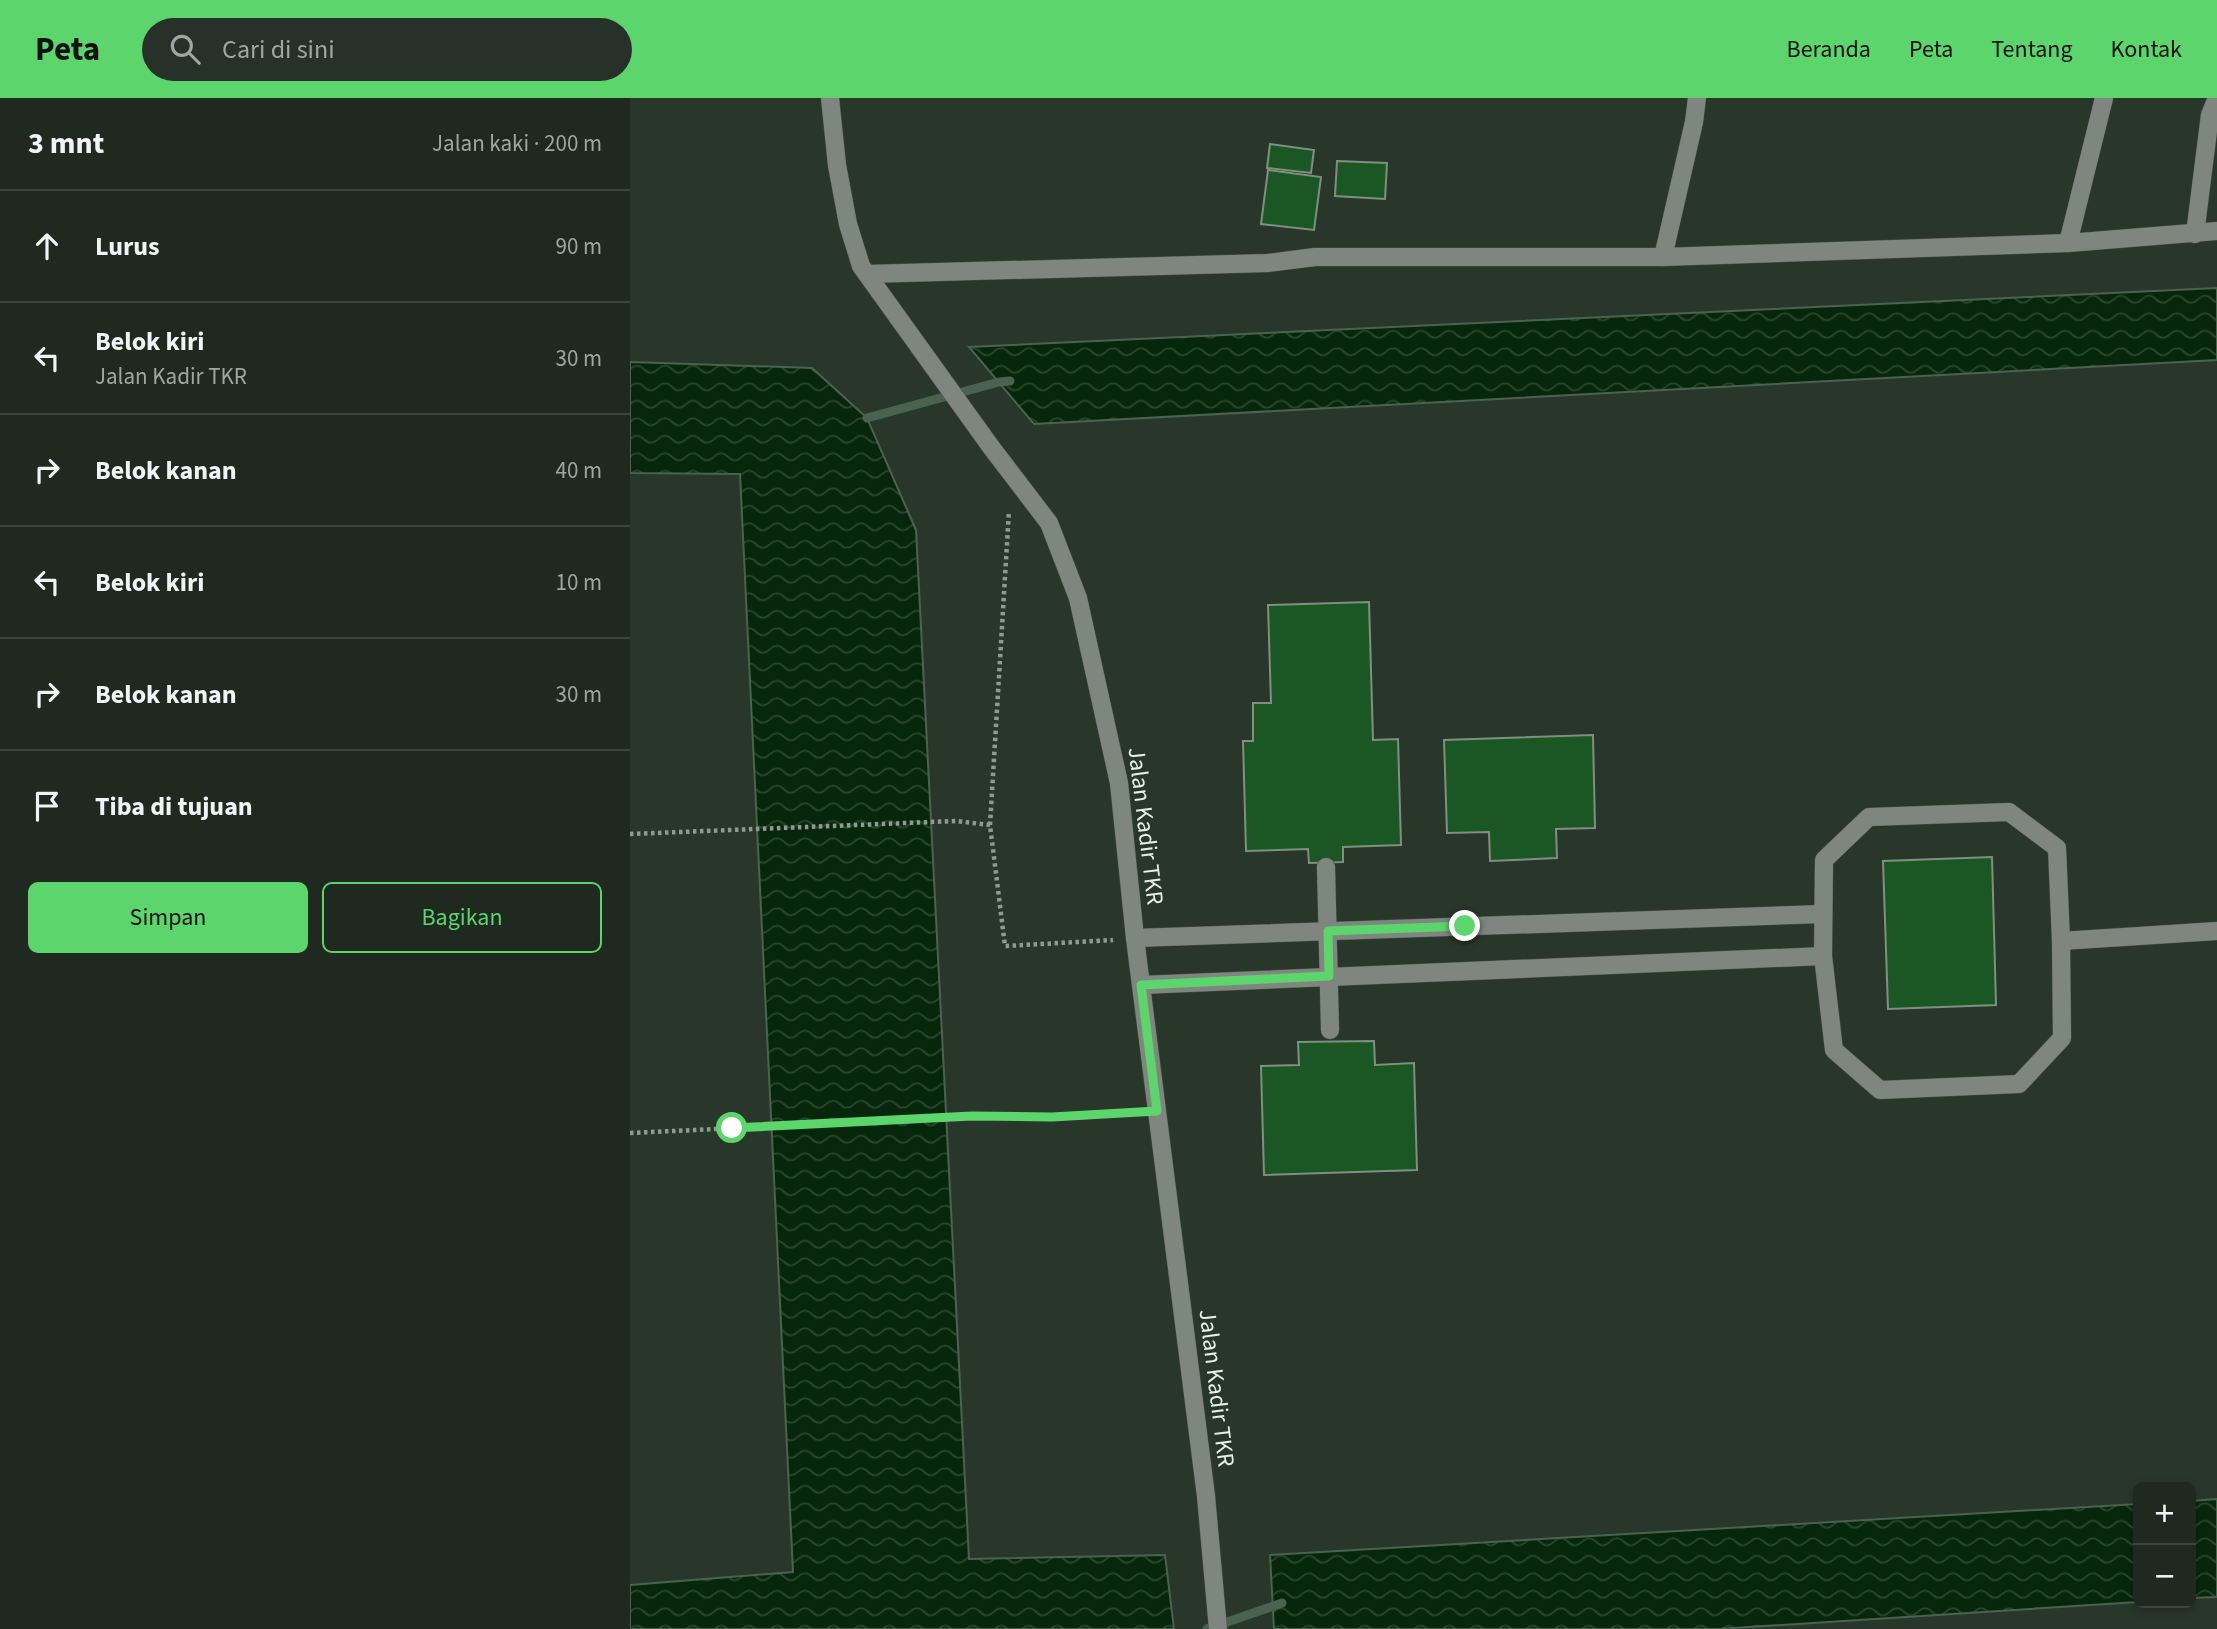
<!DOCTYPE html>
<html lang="id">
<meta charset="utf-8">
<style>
:root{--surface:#1f2920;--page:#273129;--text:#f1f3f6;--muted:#a1a6a5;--line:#3c453e;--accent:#5cd56d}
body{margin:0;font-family:"Source Sans 3",sans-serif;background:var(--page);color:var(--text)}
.controls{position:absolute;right:21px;bottom:21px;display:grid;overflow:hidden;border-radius:10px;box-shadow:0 4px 10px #0003}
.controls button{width:63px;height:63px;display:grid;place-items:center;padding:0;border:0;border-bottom:2px solid var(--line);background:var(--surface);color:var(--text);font:35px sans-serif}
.stop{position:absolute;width:21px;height:21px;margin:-16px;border:5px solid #5cd56d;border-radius:50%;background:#fff}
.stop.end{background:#5cd56d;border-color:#fff;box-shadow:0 2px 7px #0008}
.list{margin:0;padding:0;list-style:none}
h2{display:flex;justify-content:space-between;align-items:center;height:91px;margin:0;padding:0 28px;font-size:30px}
h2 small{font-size:23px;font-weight:400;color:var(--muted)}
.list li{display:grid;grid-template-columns:46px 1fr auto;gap:21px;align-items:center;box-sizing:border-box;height:112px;padding:0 28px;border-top:2px solid var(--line)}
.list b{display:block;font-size:26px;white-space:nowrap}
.list p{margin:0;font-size:23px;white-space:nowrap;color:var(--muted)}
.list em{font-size:23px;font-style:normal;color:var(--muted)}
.actions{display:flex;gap:14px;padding:21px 28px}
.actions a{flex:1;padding:16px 0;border:2px solid var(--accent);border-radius:10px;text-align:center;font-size:24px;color:var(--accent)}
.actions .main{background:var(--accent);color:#111}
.icon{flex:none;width:38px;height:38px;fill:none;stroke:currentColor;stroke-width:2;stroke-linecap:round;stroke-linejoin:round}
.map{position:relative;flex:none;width:1587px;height:1531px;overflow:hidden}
header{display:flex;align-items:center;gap:42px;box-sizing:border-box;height:98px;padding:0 35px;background:var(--accent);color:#111}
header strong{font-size:33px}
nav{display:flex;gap:38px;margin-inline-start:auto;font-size:24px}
.search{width:490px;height:63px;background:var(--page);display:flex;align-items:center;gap:18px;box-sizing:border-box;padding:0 24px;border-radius:38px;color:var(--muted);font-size:26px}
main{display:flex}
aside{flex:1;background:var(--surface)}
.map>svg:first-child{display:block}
</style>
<header>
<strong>Peta</strong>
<div class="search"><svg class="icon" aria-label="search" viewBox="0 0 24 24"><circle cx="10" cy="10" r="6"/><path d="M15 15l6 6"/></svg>Cari di sini</div>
<nav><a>Beranda</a><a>Peta</a><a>Tentang</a><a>Kontak</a></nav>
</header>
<main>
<aside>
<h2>3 mnt<small>Jalan kaki · 200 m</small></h2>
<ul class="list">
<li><svg class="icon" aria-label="ahead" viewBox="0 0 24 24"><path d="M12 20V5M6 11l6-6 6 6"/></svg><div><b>Lurus</b></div><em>90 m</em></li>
<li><svg class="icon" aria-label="left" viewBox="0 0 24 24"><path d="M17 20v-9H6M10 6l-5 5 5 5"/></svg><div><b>Belok kiri</b><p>Jalan Kadir TKR</p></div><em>30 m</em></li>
<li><svg class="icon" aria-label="right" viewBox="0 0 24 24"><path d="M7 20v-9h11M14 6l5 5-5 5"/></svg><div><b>Belok kanan</b></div><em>40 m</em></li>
<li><svg class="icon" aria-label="left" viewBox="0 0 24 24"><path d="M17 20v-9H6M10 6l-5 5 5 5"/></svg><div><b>Belok kiri</b></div><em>10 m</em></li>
<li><svg class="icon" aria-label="right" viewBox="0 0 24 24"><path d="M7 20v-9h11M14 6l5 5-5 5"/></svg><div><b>Belok kanan</b></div><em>30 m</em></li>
<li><svg class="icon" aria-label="arrive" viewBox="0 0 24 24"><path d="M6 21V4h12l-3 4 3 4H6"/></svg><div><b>Tiba di tujuan</b></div></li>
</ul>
<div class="actions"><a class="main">Simpan</a><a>Bagikan</a></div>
</aside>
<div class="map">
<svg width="1587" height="1531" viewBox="0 0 1587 1531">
<defs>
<pattern id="water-waves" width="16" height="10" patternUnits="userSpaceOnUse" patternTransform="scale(1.75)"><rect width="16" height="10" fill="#07270c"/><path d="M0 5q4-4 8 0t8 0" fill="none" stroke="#2b472f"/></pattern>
</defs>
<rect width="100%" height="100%" fill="#29372a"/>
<!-- water -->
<g fill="url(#water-waves)" stroke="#4a634e" stroke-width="2">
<path d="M1587,190V262L404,326L339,249Z"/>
<path d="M0,264L182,270L237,320L286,432L339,1461L535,1457L544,1531H0V1487L163,1474L110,376L0,375Z"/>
<path d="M1587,1401V1499L1561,1500V1403Z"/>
<path d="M1508,1406V1504L1088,1531H644L640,1457Z"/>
</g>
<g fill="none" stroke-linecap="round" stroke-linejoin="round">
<!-- stream -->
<g stroke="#4a634e" stroke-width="9">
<path d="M237,320L369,284L380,283"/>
<path d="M577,1531L652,1505"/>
</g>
</g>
<!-- building -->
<g fill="#1b5725" stroke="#7f8f80" stroke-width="2">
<path d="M640,46L684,52L681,75L637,70Z"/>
<path d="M707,63L757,65L755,101L705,98Z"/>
<path d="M638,72L691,79L684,132L631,126Z"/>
<path d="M739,504L743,642L768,641L771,747L713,749V764L679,765L678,751L616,753L613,643H623V605H641L638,507Z"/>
<path d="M963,637L965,730L926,731L927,760L860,763L859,734L817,735L814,642Z"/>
<path d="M1362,759L1366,907L1258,911L1253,763Z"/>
<path d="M744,943L745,967L784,965L787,1072L634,1077L631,968L669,967L668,944Z"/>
</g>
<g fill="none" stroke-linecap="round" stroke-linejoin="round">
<!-- minor casing -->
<g stroke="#475548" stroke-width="19">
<g id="minor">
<path d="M200,0L207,67L218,126L231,168L361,349L419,425L448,500L489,685L505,840L576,1398L588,1531"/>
<path d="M1565,136L1580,17L1587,0"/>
<path d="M1438,145L1474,0"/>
<path d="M1033,159L1064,24L1067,0"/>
<path d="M237,176L638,165L685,159H1033L1438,145L1587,133"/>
<path d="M696,769L700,932"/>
<path d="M505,840L1193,816"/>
<path d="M1193,858L1204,952L1250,992L1389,986L1432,940L1431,843"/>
<path d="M511,887L1193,858L1194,762L1239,719L1379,714L1427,750L1431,843L1587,833"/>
</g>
</g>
<!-- path -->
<g stroke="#8f9b90" stroke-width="4.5" stroke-dasharray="3.5 3.5" stroke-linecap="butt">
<path d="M360,727L379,413"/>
<path d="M0,736L326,723L360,727L375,848L483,842"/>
<path d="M0,1035L343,1019H422L506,1014"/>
</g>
<!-- minor -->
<use href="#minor" stroke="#7e867f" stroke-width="18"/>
</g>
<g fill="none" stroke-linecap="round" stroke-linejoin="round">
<!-- route -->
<path stroke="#5cd56d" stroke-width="9" d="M102,1030L342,1018L422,1019L527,1013L511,887L699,878L698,833L835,828"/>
</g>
<g text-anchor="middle" stroke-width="5" stroke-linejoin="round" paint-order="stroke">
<!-- street labels -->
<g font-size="24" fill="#e7f0e7" stroke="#29372a">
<text transform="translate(516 728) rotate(83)" y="8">Jalan Kadir TKR</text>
<text transform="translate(587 1290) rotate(83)" y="8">Jalan Kadir TKR</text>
</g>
</g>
</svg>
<div class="controls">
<button>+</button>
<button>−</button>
</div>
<div class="stop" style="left:102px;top:1030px"></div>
<div class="stop end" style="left:835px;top:828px"></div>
</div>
</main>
